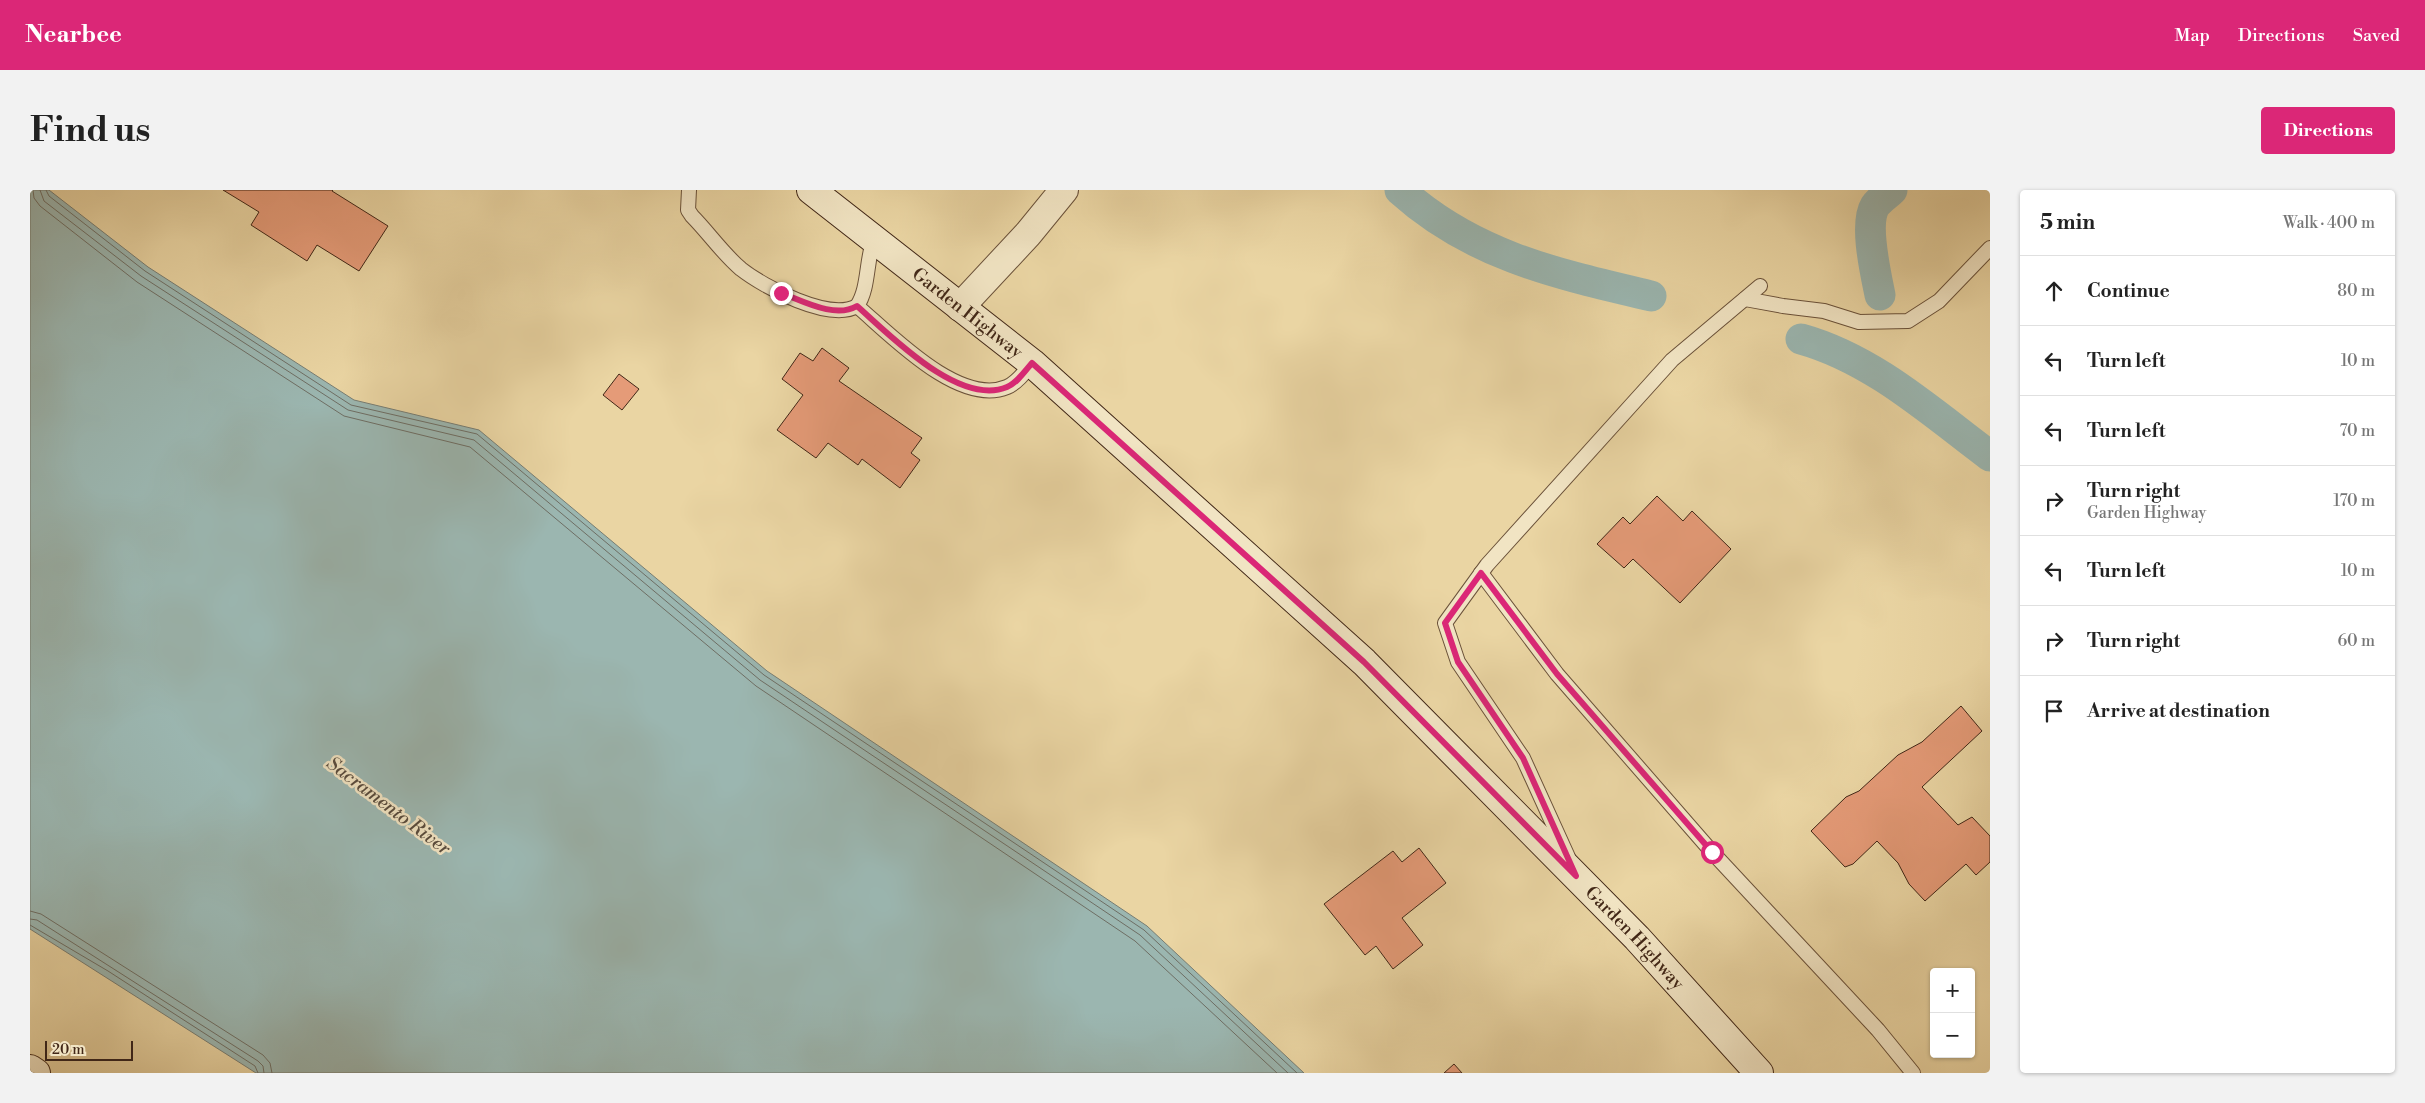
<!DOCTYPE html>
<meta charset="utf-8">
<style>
:root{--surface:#fff;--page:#f2f2f2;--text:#222;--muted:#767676;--line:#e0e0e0;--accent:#db2777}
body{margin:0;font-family:"Libre Bodoni",serif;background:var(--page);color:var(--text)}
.controls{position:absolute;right:15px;bottom:15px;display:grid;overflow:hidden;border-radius:5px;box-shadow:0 1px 4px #0004}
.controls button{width:45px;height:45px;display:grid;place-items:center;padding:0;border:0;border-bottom:1px solid var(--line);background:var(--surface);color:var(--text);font:25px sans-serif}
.scale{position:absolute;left:15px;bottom:12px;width:88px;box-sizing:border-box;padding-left:5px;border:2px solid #412717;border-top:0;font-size:14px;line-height:18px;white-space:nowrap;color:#412717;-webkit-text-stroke:4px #f1e4c3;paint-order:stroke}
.stop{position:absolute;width:15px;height:15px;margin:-11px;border:4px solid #db2777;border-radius:50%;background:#fff}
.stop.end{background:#db2777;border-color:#fff;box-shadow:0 1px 5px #0008}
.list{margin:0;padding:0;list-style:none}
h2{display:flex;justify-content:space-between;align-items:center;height:65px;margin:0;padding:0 20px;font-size:21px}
h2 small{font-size:16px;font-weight:400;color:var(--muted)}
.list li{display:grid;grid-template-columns:32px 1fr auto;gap:15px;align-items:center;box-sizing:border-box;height:70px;padding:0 20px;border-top:1px solid var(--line)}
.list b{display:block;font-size:19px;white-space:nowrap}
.list p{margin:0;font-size:16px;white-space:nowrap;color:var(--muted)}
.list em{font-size:16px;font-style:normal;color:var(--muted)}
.icon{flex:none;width:28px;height:28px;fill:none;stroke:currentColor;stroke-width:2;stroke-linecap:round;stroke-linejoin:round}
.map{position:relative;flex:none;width:1960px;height:883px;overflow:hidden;border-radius:5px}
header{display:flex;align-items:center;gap:30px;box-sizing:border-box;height:70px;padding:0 25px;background:var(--accent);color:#fff}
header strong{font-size:24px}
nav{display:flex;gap:28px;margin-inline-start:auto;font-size:18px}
.intro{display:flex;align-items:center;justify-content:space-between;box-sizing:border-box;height:120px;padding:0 30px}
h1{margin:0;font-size:35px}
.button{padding:12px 22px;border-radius:5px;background:var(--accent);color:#fff;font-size:18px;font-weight:700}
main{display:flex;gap:30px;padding:0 30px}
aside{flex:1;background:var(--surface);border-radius:5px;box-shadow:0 1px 4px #0004}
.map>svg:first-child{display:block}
</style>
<header>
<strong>Nearbee</strong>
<nav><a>Map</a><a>Directions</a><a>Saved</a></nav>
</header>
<div class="intro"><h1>Find us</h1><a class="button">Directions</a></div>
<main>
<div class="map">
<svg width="1960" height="883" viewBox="0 0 1960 883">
<rect width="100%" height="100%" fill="#ead5a3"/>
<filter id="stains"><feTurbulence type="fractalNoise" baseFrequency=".004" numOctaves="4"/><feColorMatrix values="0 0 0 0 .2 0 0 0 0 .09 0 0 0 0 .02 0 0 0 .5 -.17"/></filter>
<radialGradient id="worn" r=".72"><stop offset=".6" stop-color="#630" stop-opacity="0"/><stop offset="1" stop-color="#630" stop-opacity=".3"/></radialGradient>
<!-- water -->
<path fill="#9bb6b0" stroke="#777d73" d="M0,0H19L118,77L324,210L449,240L737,481L1117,736L1274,883H226L0,739Z"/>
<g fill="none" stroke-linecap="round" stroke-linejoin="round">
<!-- shore -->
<g stroke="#6e6e64" stroke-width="1">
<path d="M3,0L4,8L10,16L107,92L314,226L440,257L726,496L1105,751L1247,883"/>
<path d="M10,0L14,11L111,86L318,220L444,250L730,490L1110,745L1258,883"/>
<path d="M16,0L19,6L115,81L321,215L447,244L734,485L1114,740L1267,883"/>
<path d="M0,721L11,724L233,865L240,873L242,883"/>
<path d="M0,729L7,730L228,871L233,876L234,883"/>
<path d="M0,735L78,781L225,876L228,883"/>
</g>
<!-- canal -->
<g stroke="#9bb6b0" stroke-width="31">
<path d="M1370,0C1443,66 1528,84 1621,106"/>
<path d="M1850,105C1846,85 1834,34 1845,16C1849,10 1857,5 1862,0"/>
<path d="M1771,149C1843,169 1901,222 1960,266"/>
</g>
</g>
<!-- building -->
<g fill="#e59b78" stroke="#412717">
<path d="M193,0H303L302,1L358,36L329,81L287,55L277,71L221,35L229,22Z"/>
<path d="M792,158L819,178L809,191L892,248L881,263L890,270L870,298L832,269L828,275L798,253L786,268L747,240L773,205L752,189L770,163L783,171Z"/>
<path d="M589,184L609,199L592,220L573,205Z"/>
<path d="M1627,306L1653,331L1662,321L1701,359L1650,413L1603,369L1594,378L1567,354L1593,327L1600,334Z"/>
<path d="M1931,516L1952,541L1892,597L1928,635L1942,627L1960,646V672L1946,685L1936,674L1895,711L1879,694L1868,673L1847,651L1823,674L1815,677L1781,641L1816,607L1829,601L1868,565L1892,552Z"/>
<path d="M1389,658L1416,693L1372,728L1393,755L1363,779L1346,756L1335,765L1294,714L1363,661L1372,672Z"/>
<path d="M1424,874L1432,883H1414Z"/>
</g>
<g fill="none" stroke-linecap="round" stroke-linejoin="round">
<!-- lane casing -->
<g stroke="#6b523a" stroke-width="16">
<g id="lane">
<path d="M659,0L658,20L662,26C678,42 693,64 711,79C734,97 799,132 827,116C839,99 836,70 844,49"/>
<path d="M1715,109L1753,116L1794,121L1829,132L1878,131L1909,111L1960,58"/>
<path d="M827,116C860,144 929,217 977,197C987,193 995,182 1002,173"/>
<path d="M1451,383L1527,484L1682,662L1848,840L1883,883"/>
<path d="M1538,667L1493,568L1428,472L1415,433L1457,375L1642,170L1730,96"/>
</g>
</g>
<!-- street casing -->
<g stroke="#6b523a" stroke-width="30">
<path id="street" d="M930,117L998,44L1034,0"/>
</g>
<!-- secondary casing -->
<g stroke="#412717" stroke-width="30">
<g id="secondary">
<path id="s1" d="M781,0L1002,173L1334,472L1607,748L1729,883"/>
<path d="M0,879L6,883"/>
</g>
</g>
<!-- lane -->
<use href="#lane" stroke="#f1e4c3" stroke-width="14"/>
<!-- street -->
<use href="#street" stroke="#f1e4c3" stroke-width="28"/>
<!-- secondary -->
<use href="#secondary" stroke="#f1e4c3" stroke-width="28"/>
</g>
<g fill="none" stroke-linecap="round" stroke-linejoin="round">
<!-- route -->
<path stroke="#db2777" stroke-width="6" d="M751,103C773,111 805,129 827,116C860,145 929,217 977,197C987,193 995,181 1002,173L1334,472L1546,686L1493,568L1428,472L1415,433L1451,383L1527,484L1682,662"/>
</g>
<g text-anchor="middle" stroke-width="5" stroke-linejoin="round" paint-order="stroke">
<!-- street labels -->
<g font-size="18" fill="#412717" stroke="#f1e4c3">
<text dy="6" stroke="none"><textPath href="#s1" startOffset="199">Garden Highway</textPath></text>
<text dy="6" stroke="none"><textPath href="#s1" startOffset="1114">Garden Highway</textPath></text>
</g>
<!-- water labels -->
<g font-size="19" font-style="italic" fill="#584b3d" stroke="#f1e4c3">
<text transform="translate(359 615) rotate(37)" y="7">Sacramento River</text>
</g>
</g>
<rect width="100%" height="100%" filter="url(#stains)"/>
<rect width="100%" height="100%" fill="url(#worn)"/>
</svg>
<div class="controls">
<button>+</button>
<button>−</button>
</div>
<div class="scale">20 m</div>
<div class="stop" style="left:1682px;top:662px"></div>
<div class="stop end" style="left:751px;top:103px"></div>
</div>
<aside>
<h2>5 min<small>Walk · 400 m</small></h2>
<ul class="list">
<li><svg class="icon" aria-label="ahead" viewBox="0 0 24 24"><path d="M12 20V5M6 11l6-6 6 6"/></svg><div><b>Continue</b></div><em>80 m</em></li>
<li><svg class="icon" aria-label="left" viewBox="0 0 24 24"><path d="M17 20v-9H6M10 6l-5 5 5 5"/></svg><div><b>Turn left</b></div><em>10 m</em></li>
<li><svg class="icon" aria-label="left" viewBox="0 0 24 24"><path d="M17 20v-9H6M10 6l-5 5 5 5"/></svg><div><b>Turn left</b></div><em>70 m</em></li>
<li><svg class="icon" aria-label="right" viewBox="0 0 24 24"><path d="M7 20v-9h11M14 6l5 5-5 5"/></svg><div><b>Turn right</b><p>Garden Highway</p></div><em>170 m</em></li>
<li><svg class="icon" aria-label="left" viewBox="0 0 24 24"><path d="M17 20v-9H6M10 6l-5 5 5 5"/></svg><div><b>Turn left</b></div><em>10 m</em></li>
<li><svg class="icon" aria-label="right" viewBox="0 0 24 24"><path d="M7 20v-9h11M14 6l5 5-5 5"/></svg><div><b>Turn right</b></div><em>60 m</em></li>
<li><svg class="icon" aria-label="arrive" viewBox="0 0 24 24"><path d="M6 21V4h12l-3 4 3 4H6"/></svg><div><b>Arrive at destination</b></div></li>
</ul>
</aside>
</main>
